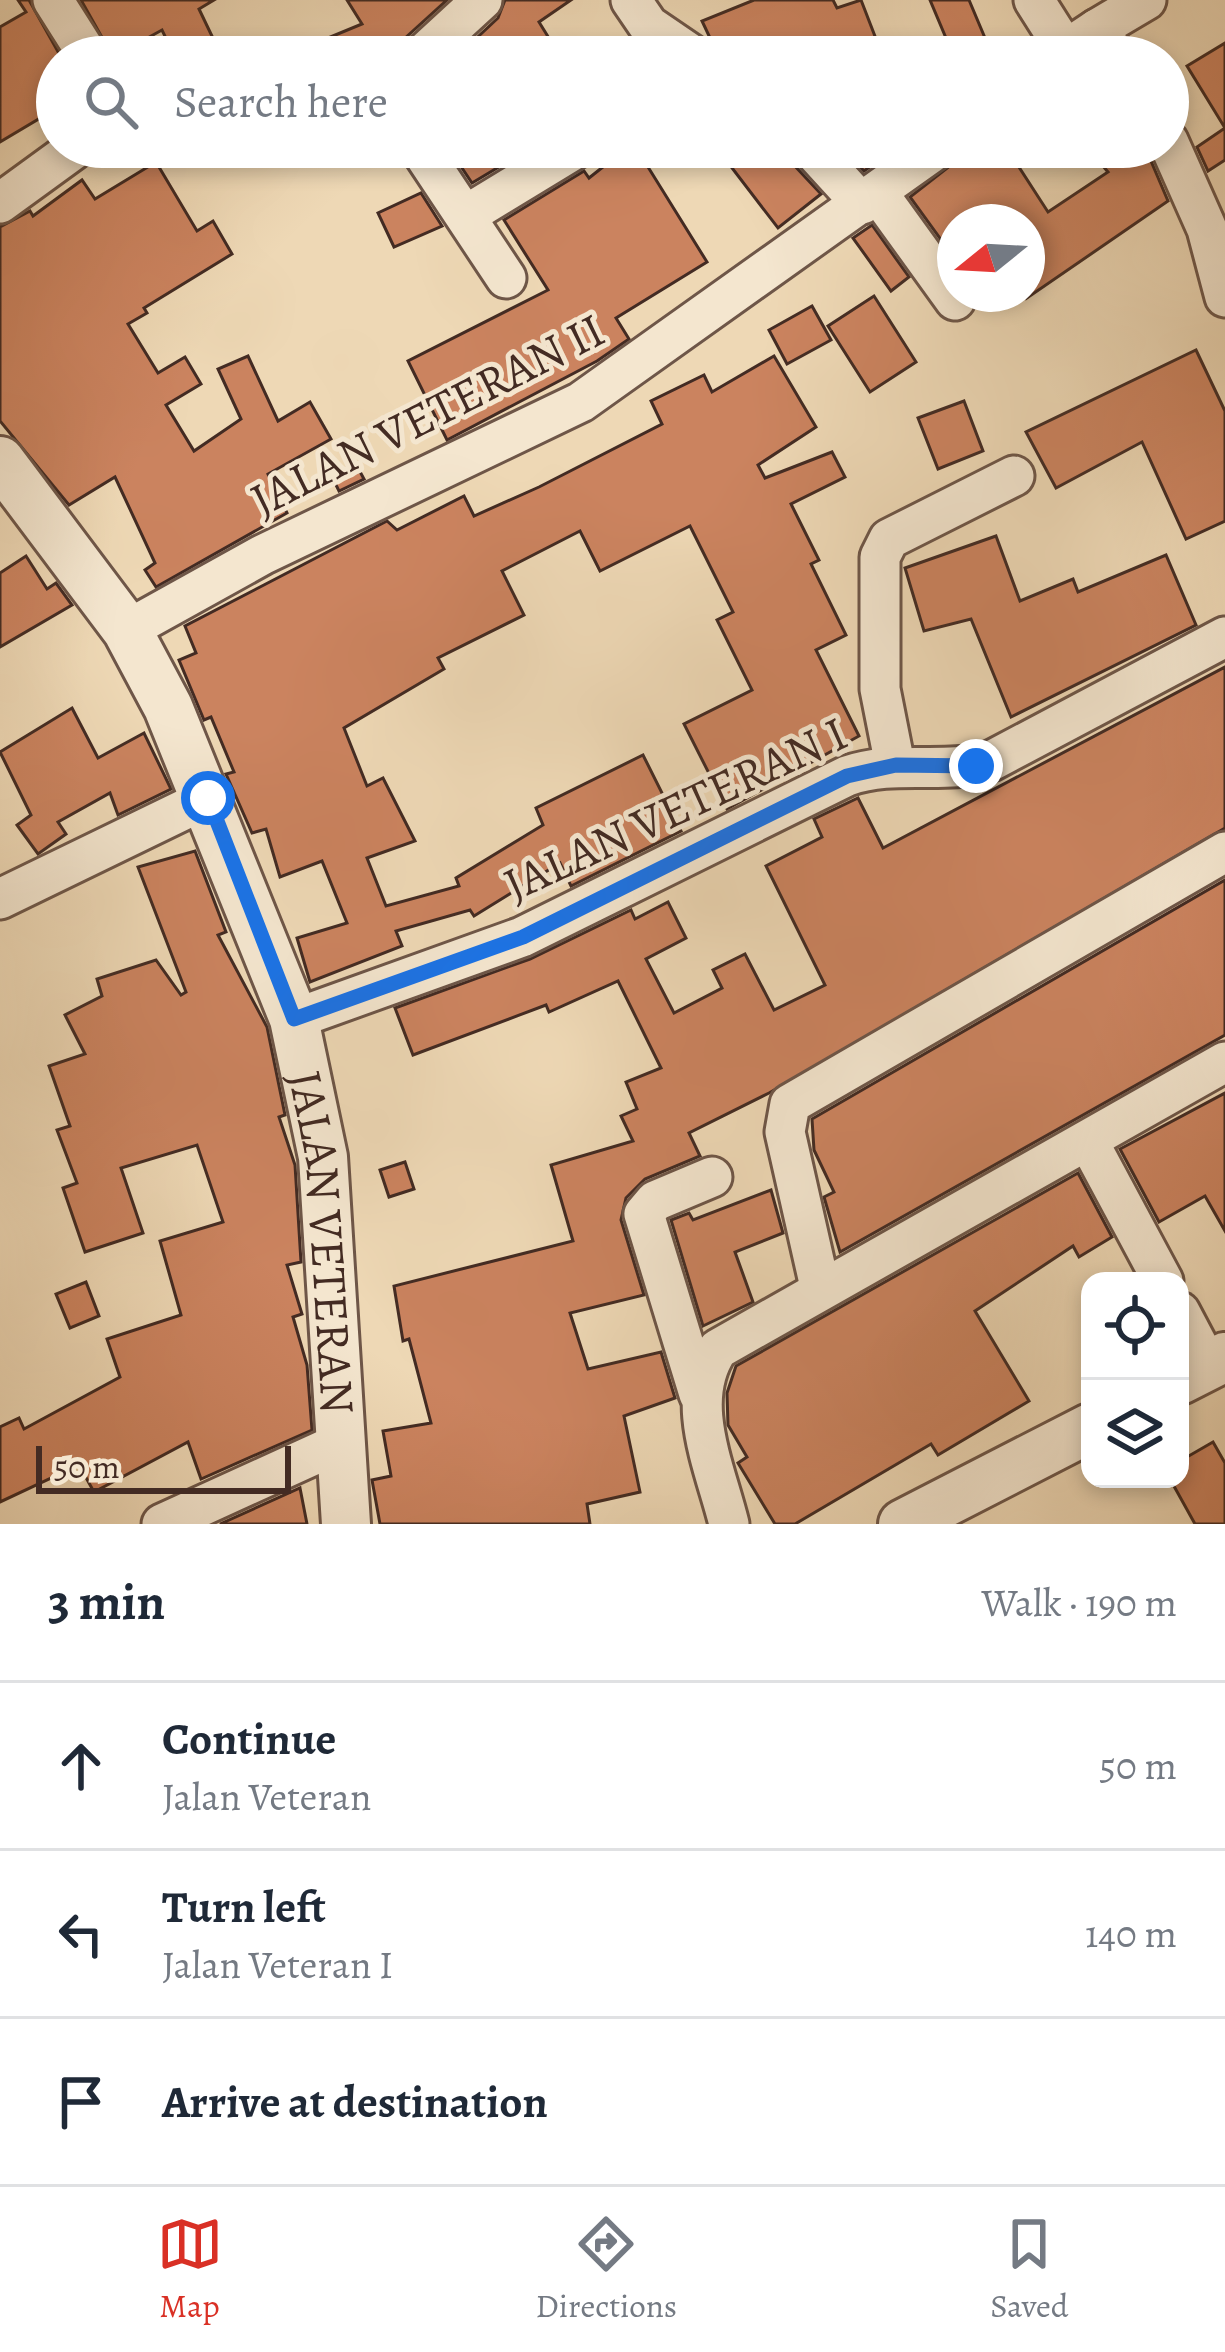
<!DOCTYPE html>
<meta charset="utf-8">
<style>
:root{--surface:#fff;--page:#f6f6f7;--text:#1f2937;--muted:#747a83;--line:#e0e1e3;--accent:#d93025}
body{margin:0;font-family:Alegreya,serif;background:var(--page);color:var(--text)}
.controls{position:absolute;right:36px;bottom:36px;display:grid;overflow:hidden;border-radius:24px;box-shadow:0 6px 18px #0003}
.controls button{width:108px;height:108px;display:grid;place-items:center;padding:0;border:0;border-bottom:3px solid var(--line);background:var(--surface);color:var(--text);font:60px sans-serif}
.compass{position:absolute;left:937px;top:204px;width:108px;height:108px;border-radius:50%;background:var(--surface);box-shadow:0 6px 18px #0003;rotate:252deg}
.scale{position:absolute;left:36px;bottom:30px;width:255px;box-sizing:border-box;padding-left:12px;border:6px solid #432b23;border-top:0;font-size:33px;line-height:42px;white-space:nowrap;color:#432b23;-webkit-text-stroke:9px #f4e6cf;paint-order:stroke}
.stop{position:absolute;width:36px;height:36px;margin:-27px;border:9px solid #1a73e8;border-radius:50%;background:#fff}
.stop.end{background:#1a73e8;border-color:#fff;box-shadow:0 3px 12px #0008}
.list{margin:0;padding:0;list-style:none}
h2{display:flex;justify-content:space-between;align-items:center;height:156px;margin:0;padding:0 48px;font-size:51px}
h2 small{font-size:39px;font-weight:400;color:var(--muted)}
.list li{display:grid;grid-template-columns:78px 1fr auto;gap:36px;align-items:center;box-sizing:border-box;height:168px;padding:0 48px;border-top:3px solid var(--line)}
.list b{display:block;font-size:45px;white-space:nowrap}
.list p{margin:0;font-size:39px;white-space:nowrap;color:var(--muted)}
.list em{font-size:39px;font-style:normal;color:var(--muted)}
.icon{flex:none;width:66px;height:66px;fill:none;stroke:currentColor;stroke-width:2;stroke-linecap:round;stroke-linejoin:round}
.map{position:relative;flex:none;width:1225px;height:1524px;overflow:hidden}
.search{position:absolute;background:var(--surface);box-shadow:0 6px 18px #0003;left:36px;right:36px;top:36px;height:132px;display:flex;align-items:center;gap:30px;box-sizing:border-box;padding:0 42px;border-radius:66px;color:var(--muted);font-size:45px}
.sheet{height:660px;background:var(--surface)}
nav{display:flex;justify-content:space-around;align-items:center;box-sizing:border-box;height:168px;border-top:3px solid var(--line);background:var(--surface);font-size:33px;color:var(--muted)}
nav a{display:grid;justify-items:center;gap:6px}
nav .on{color:var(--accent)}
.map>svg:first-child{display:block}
</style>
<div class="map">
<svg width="1225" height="1524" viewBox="0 0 1225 1524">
<rect width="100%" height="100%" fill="#eed8b5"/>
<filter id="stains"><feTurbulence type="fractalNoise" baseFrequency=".00167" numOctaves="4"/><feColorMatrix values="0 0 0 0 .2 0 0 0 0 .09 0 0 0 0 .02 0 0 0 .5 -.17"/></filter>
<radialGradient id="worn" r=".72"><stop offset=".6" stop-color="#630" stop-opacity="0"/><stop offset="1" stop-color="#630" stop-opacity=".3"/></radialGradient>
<!-- building -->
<g fill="#cb835f" stroke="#432b23" stroke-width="3">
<path d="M18,0H29L61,57L57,108L0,142V27L26,12Z"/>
<path d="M81,0H214L199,9L222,57H175L162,30L113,57Z"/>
<path d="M347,0H447L404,39L397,57H282L362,24Z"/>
<path d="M505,0H571L539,22L555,48L540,57H472L466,48L498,18Z"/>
<path d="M754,0H833L837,8L861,0L883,57H719L702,21Z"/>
<path d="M930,0H969L993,57H954Z"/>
<path d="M1225,43V160L1208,171L1197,147L1225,128L1187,66Z"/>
<path d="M448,147H520L524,152L472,183Z"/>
<path d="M628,147H677L648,167L707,262L616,318L629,339L597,361L447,440L408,361L548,290L504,220L584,171L589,178Z"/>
<path d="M716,147H787L792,163L821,194L778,228Z"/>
<path d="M842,147H898L864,171Z"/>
<path d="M974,147H1006L1048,212L1108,172L1087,147H1145L1168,201L1027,298V222H955V259L910,197Z"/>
<path d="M156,162L197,231L213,221L232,254L144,308L147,313L128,324L158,373L185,357L201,384L166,405L194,451L241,419L218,369L248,356L278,421L310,402L331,439L268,474L287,513L156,587L145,570L155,563L115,477L69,505L0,421V227L30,211L33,216L82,180L95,199Z"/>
<path d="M421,193L442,226L394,247L378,213Z"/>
<path d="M872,225L909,277L891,291L853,238Z"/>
<path d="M874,296L916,362L870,392L828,326Z"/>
<path d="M812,306L831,340L787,364L769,330Z"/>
<path d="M1196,350L1225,411V521L1186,539L1142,442L1056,488L1026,432Z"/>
<path d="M774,356L816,427L758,465L765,478L832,452L845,477L791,504L819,560L811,564L846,635L816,650L859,736L727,809L684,724L752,690L717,620L733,612L690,526L600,571L580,531L502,571L524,615L438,658L444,669L344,728L367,786L383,778L415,841L367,858L386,906L459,886L456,878L543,825L536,808L643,755L681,831L571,886L560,863L474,916L470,910L396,931L402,946L310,982L297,938L347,923L322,861L280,877L266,829L252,833L226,774L234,772L211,717L204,720L179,660L196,653L185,626L387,521L397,530L464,496L474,516L539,487L662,424L651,401L704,375L712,392Z"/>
<path d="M964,401L983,451L938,469L918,418Z"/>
<path d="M358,468L364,479L339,491L334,481Z"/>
<path d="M996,536L1020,601L1073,579L1078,592L1166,555L1196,625L1011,717L971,619L924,631L905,568Z"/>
<path d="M26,556L47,589L56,583L72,605L0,647V573Z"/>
<path d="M1225,667V828L769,1093L689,1133L700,1156L645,1179L626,1198L621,1220L644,1295L570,1313L588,1369L661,1352L675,1398L624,1416L640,1492L587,1504L590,1524H380L372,1480L391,1476L383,1431L431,1423L409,1339L403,1341L394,1286L573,1241L551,1165L633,1141L621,1116L637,1109L626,1082L661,1068L618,981L549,1012L546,1005L413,1055L395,1008L530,959L631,910L635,919L668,902L686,938L646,959L674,1013L722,988L713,970L745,954L774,1010L825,985L766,866L822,837L814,819L858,798L883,848Z"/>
<path d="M72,708L98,758L144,733L171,789L118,815L110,793L58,822L66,834L38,854L17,825L31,815L0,752Z"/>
<path d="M195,851L226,932L218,935L267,1027L285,1115L279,1117L295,1165L301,1262L287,1265L302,1314L293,1317L307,1365L312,1430L201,1479L188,1442L94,1492L79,1465L0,1502V1427L19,1418L24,1429L120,1377L107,1339L181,1315L160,1241L223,1222L197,1145L121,1168L143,1233L85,1252L63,1188L77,1183L57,1130L70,1126L49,1066L85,1054L65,1015L102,996L97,979L156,960L181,995L186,992L138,867Z"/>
<path d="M1225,880V1035L840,1252L824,1197L834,1192L814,1150L812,1119Z"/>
<path d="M1225,1093V1231L1205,1196L1159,1222L1120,1149Z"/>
<path d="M405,1162L414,1189L389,1197L380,1170Z"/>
<path d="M1078,1173L1112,1237L1079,1257L1073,1246L975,1311L1029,1401L938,1455L931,1444L795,1524H775L738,1463L747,1457L728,1425L727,1393L736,1366Z"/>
<path d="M771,1190L783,1233L735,1252L753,1302L703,1326L671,1220L689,1213L693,1220Z"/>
<path d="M86,1282L99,1316L70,1328L56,1294Z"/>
<path d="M1213,1442L1225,1463V1524H1195L1170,1479H1180V1461Z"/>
<path d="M300,1488L307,1524H220Z"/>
</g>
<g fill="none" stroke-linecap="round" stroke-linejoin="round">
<!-- minor casing -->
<g stroke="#6e5648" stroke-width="45">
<g id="minor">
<path d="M53,0L89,57"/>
<path d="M631,0L648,25L695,57"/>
<path d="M1034,0L1065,49"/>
<path d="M1097,29L1146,0"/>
<path d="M420,57L482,0"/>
<path d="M1055,57L1097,29L1117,57"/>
<path d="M1168,141L1207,229L1225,297"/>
<path d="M419,147L506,278"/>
<path d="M810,147L862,204"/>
<path d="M877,192L955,300"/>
<path d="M0,203L77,147"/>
<path d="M468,214L578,147"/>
<path d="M127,630L262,555L581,402L939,147"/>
<path d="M895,765L880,689V557L889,539L1014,476"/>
<path d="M0,899L208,798"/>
<path d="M294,1019L522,937L847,776C895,759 943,775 991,761L1225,637"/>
<path d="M1088,1141L1163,1281"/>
<path d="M820,1287L785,1132L790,1104L1225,852"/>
<path d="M1180,1312L1208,1365"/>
<path d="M699,1394L644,1214L655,1201L712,1177"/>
<path d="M162,1524L342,1442"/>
<path d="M729,1524C715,1467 683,1401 718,1349L1225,1062"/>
</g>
</g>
<!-- tertiary casing -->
<g stroke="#6e5648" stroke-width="54">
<g id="tertiary">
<path id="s1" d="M0,461L127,630L168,707L294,1019L323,1157L346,1524"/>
<path d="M1180,1380L1225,1357"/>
<path d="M903,1524L1090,1428"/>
</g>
</g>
<!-- minor -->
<use href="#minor" stroke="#f4e6cf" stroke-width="39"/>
<!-- tertiary -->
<use href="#tertiary" stroke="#f4e6cf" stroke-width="48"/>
</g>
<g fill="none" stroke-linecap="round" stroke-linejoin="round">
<!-- route -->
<path stroke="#1a73e8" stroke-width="15" d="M208,798L294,1019L523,937L847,776L896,765L976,766"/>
</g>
<g text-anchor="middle" stroke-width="10" stroke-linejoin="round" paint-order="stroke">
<!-- street labels -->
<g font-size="48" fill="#432b23" stroke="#f4e6cf">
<text transform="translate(427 414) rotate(-27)" y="17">JALAN VETERAN II</text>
<text transform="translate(675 808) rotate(-25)" y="17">JALAN VETERAN I</text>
<text dy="17" stroke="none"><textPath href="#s1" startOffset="861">JALAN VETERAN</textPath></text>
</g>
</g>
<rect width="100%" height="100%" filter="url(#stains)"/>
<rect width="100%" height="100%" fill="url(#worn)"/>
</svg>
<div class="controls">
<button><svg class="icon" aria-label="locate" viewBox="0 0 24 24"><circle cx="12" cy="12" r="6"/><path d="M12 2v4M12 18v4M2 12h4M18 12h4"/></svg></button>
<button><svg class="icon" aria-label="layers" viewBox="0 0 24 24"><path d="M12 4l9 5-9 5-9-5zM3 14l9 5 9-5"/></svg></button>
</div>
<svg class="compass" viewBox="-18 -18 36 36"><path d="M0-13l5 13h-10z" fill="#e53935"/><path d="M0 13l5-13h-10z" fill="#747a83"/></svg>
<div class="scale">50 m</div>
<div class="stop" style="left:208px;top:798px"></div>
<div class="stop end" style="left:976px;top:766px"></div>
<div class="search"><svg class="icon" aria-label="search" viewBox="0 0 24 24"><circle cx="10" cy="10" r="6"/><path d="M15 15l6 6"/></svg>Search here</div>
</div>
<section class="sheet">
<h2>3 min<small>Walk · 190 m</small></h2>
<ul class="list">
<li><svg class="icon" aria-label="ahead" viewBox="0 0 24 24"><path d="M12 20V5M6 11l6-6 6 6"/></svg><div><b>Continue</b><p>Jalan Veteran</p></div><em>50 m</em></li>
<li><svg class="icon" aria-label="left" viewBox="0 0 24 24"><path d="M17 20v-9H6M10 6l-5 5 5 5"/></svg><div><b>Turn left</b><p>Jalan Veteran I</p></div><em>140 m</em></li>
<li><svg class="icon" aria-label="arrive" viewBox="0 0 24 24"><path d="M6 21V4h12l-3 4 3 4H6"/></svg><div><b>Arrive at destination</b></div></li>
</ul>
</section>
<nav>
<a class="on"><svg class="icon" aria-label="map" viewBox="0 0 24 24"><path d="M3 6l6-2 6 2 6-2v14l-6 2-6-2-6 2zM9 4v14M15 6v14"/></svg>Map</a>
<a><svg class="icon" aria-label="directions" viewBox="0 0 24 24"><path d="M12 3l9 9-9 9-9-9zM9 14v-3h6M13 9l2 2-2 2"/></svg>Directions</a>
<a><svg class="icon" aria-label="saved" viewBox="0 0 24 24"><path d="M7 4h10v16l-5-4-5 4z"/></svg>Saved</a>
</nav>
